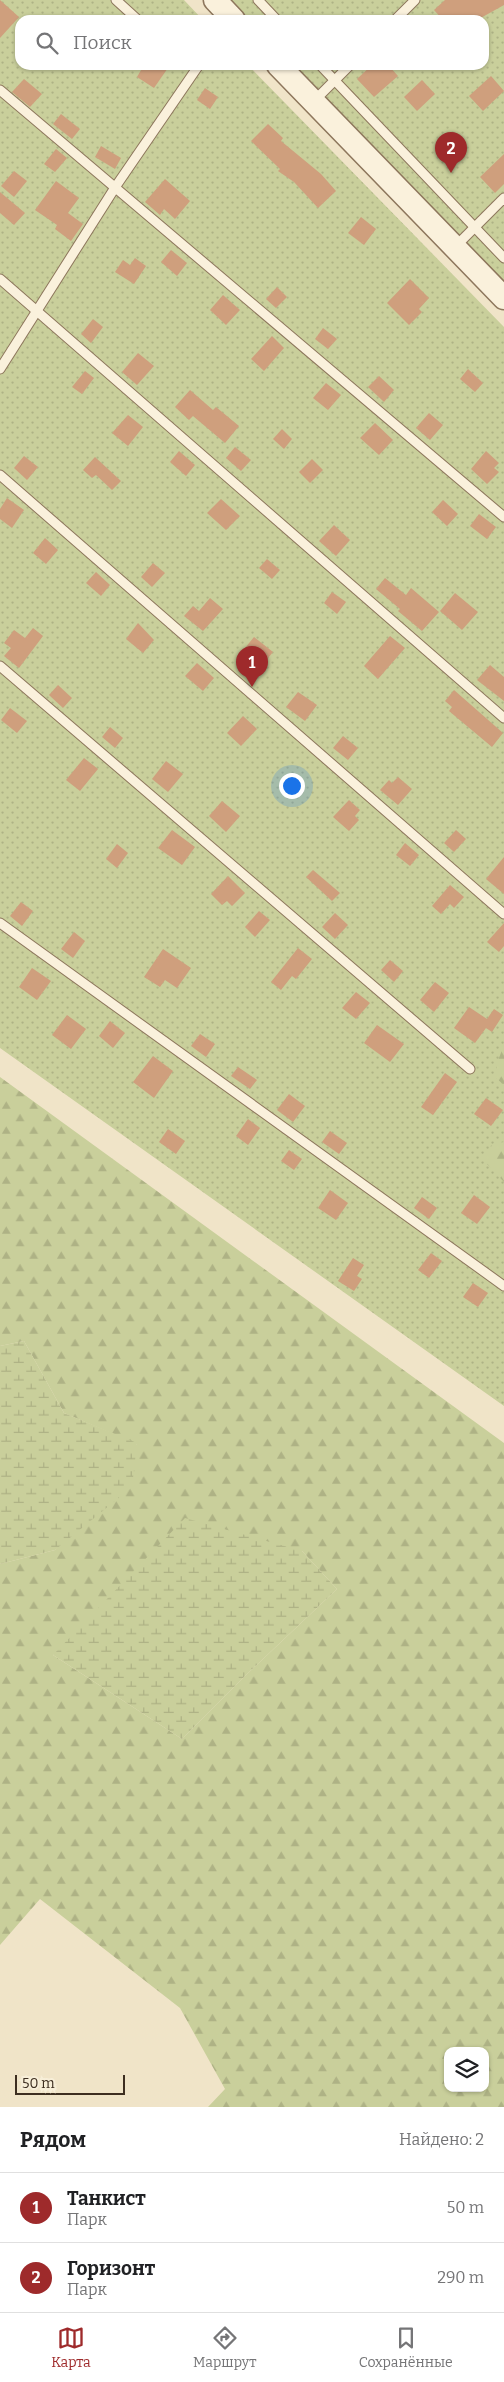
<!DOCTYPE html>
<html lang="ru">
<meta charset="utf-8">
<style>
:root{--surface:#fff;--page:#f2f2f2;--text:#202124;--muted:#757577;--line:#e0e0e0;--accent:#9e2a2b}
body{margin:0;font-family:Bitter,serif;background:var(--page);color:var(--text)}
.controls{position:absolute;right:15px;bottom:15px;display:grid;overflow:hidden;border-radius:10px;box-shadow:0 1px 4px #0004}
.controls button{width:45px;height:45px;display:grid;place-items:center;padding:0;border:0;border-bottom:1px solid var(--line);background:var(--surface);color:var(--text);font:25px sans-serif}
.scale{position:absolute;left:15px;bottom:12px;width:110px;box-sizing:border-box;padding-left:5px;border:2px solid #3d2e20;border-top:0;font-size:14px;line-height:18px;white-space:nowrap;color:#3d2e20;-webkit-text-stroke:4px #f7eed8;paint-order:stroke}
.you{position:absolute;left:291px;top:785px;width:18px;height:18px;margin:-12px;border:4px solid #fff;border-radius:50%;background:#1a73e8;box-shadow:0 0 0 8px #1a73e833}
.badge{display:grid;place-items:center;width:32px;height:32px;border-radius:50%;background:var(--accent);color:#fff;font-size:16px;font-weight:700}
.pin{position:absolute;translate:-50% -41px;filter:drop-shadow(0 1px 2px #0008)}
.pin::after{content:'';position:absolute;top:26px;width:18px;height:15px;background:inherit;clip-path:polygon(0 0,100% 0,50% 100%)}
.list{margin:0;padding:0;list-style:none}
h2{display:flex;justify-content:space-between;align-items:center;height:65px;margin:0;padding:0 20px;font-size:21px}
h2 small{font-size:16px;font-weight:400;color:var(--muted)}
.list li{display:grid;grid-template-columns:32px 1fr auto;gap:15px;align-items:center;box-sizing:border-box;height:70px;padding:0 20px;border-top:1px solid var(--line)}
.list b{display:block;font-size:19px;white-space:nowrap}
.list p{margin:0;font-size:16px;white-space:nowrap;color:var(--muted)}
.list em{font-size:16px;font-style:normal;color:var(--muted)}
.icon{flex:none;width:28px;height:28px;fill:none;stroke:currentColor;stroke-width:2;stroke-linecap:round;stroke-linejoin:round}
.map{position:relative;flex:none;width:504px;height:2107px;overflow:hidden}
.search{position:absolute;background:var(--surface);box-shadow:0 1px 4px #0004;left:15px;right:15px;top:15px;height:55px;display:flex;align-items:center;gap:12px;box-sizing:border-box;padding:0 18px;border-radius:15px;color:var(--muted);font-size:19px}
.sheet{height:205px;background:var(--surface)}
nav{display:flex;justify-content:space-around;align-items:center;box-sizing:border-box;height:70px;border-top:1px solid var(--line);background:var(--surface);font-size:14px;color:var(--muted)}
nav a{display:grid;justify-items:center;gap:2px}
nav .on{color:var(--accent)}
.map>svg:first-child{display:block}
</style>
<div class="map">
<svg width="504" height="2107" viewBox="0 0 504 2107">
<defs>
<pattern id="green-dots" width="8" height="8" patternUnits="userSpaceOnUse" patternTransform="scale(1.25)"><rect width="8" height="8" fill="#c9cf9b"/><path d="M2 2h.1M6 6h.1" fill="none" stroke="#aeb285" stroke-width="1.8" stroke-linecap="round"/></pattern>
<pattern id="forest-firs" width="22" height="20" patternUnits="userSpaceOnUse" patternTransform="scale(1.25)"><rect width="22" height="20" fill="#c9cf9b"/><path d="M5 1l3.5 6h-7zM16 11l3.5 6h-7z" fill="#aeb285"/></pattern>
<pattern id="wetland-marsh" width="20" height="14" patternUnits="userSpaceOnUse" patternTransform="scale(1.25)"><rect width="20" height="14" fill="#c9cf9b"/><path d="M1 5h8M5 5V1M11 12h8M15 12V8" fill="none" stroke="#aeb285"/></pattern>
</defs>
<rect width="100%" height="100%" fill="#f0e4c8"/>
<!-- green -->
<g fill="url(#green-dots)">
<path d="M0,0H184L203,20H20V65H248L504,327V1406L0,1048Z"/>
<path d="M230,0H504V281L294,65H484V20H250Z"/>
</g>
<!-- forest -->
<g fill="url(#forest-firs)" fill-rule="evenodd">
<path d="M504,1045V1085L496,1078L497,1063Z"/>
<path d="M0,1077L504,1443V2107H208L225,2089L180,2008L40,1899L0,1945V1564L55,1550L137,1444L64,1413L24,1341L0,1346ZM302,1551L337,1589L245,1676L182,1739L53,1655ZM448,2051H485V2088H448Z"/>
<path d="M504,1142V1182L487,1164L484,1156L492,1144Z"/>
</g>
<!-- wetland -->
<g fill="url(#wetland-marsh)">
<path d="M24,1341L64,1413L137,1443L132,1487L55,1550L0,1564V1346Z"/>
<path d="M185,1518L302,1551L337,1589L245,1676L182,1739L53,1655Z"/>
</g>
<!-- building -->
<g fill="#cf9f7d">
<path d="M0,0L19,17L0,38Z"/>
<path d="M445,0H504V5L477,20H443L434,10Z"/>
<path d="M144,65H170L154,88L137,77Z"/>
<path d="M372,65H388L398,76L374,97L357,79Z"/>
<path d="M491,76L504,91L483,111L469,96Z"/>
<path d="M24,79L42,94L30,107L12,92Z"/>
<path d="M422,80L435,94L417,111L404,97Z"/>
<path d="M205,88L218,97L210,109L197,100Z"/>
<path d="M61,114L80,129L72,139L53,124Z"/>
<path d="M268,124L283,138L281,141L321,174L336,191L318,208L294,182L278,171L280,169L251,141Z"/>
<path d="M101,146L121,158L115,169L95,157Z"/>
<path d="M56,149L67,158L55,172L44,164Z"/>
<path d="M504,154V184L495,193L480,177Z"/>
<path d="M14,171L27,181L14,197L1,186Z"/>
<path d="M165,179L190,201L175,219L164,209L160,215L145,202Z"/>
<path d="M56,181L79,198L68,213L83,224L71,241L55,229L57,225L35,210Z"/>
<path d="M0,192L25,213L14,225L0,213Z"/>
<path d="M361,217L376,229L364,245L348,233Z"/>
<path d="M171,250L187,263L177,276L161,262Z"/>
<path d="M135,258L146,266L134,284L115,272L123,260L130,265Z"/>
<path d="M410,279L429,298L419,309L422,312L409,325L387,303Z"/>
<path d="M277,287L287,297L276,308L266,299Z"/>
<path d="M223,295L240,310L226,325L210,310Z"/>
<path d="M93,319L103,327L91,343L81,334Z"/>
<path d="M323,328L337,339L328,349L315,339Z"/>
<path d="M272,336L284,348L264,371L251,359Z"/>
<path d="M138,353L154,366L137,385L122,372Z"/>
<path d="M468,369L483,383L475,392L460,379Z"/>
<path d="M85,371L94,378L82,394L72,387Z"/>
<path d="M379,376L394,390L384,402L368,387Z"/>
<path d="M326,383L341,395L328,410L313,398Z"/>
<path d="M190,390L213,410L216,407L239,426L225,443L193,416L189,420L175,407Z"/>
<path d="M429,413L443,425L430,440L416,428Z"/>
<path d="M128,415L143,427L128,446L112,433Z"/>
<path d="M375,423L393,440L379,455L360,438Z"/>
<path d="M282,429L292,439L284,449L273,439Z"/>
<path d="M235,447L251,460L241,471L226,458Z"/>
<path d="M179,451L195,465L186,476L170,462Z"/>
<path d="M486,451L499,463L494,468L499,472L487,484L471,469Z"/>
<path d="M24,456L38,467L27,480L14,468Z"/>
<path d="M95,457L121,481L112,490L96,475L92,478L83,470Z"/>
<path d="M312,459L323,470L310,483L299,472Z"/>
<path d="M7,498L24,510L12,528L0,519V509Z"/>
<path d="M221,499L240,516L226,530L207,513Z"/>
<path d="M443,500L458,514L447,526L432,512Z"/>
<path d="M479,514L496,527L487,539L470,526Z"/>
<path d="M334,525L350,540L336,556L319,541Z"/>
<path d="M45,538L58,550L46,564L33,553Z"/>
<path d="M267,559L280,570L272,579L259,568Z"/>
<path d="M153,563L165,573L152,587L141,577Z"/>
<path d="M96,572L110,585L101,596L86,583Z"/>
<path d="M385,578L406,595L411,588L439,612L422,631L398,611L400,609L376,589Z"/>
<path d="M332,592L346,602L337,614L324,603Z"/>
<path d="M455,593L478,612L462,630L440,611Z"/>
<path d="M210,598L223,609L203,631L184,616L193,606L199,611Z"/>
<path d="M138,623L154,640L143,653L126,639Z"/>
<path d="M33,628L43,636L19,668L4,656L11,648L4,643L14,630L25,638Z"/>
<path d="M390,636L405,648L378,679L364,666Z"/>
<path d="M254,637L273,652L253,676L239,665L250,652L245,648Z"/>
<path d="M197,663L214,678L203,691L185,676Z"/>
<path d="M490,665L504,677V701L477,680Z"/>
<path d="M58,685L72,698L63,708L49,695Z"/>
<path d="M454,690L503,733L492,747L449,711L452,707L445,701Z"/>
<path d="M298,692L317,705L305,721L286,707Z"/>
<path d="M10,708L27,721L17,733L1,720Z"/>
<path d="M243,716L257,729L241,746L227,733Z"/>
<path d="M110,727L123,738L115,748L102,737Z"/>
<path d="M343,736L358,748L348,760L333,748Z"/>
<path d="M84,758L98,769L80,791L66,780Z"/>
<path d="M166,761L183,774L168,792L152,779Z"/>
<path d="M398,777L412,789L398,805L380,790L389,780L392,783Z"/>
<path d="M349,800L360,810L355,816L359,820L349,831L333,817Z"/>
<path d="M222,801L240,816L226,832L209,816Z"/>
<path d="M172,830L195,847L182,865L158,848Z"/>
<path d="M456,830L466,839L454,852L444,843Z"/>
<path d="M405,843L419,855L410,866L396,855Z"/>
<path d="M117,844L128,853L117,868L106,859Z"/>
<path d="M504,857V894L486,879Z"/>
<path d="M313,870L340,893L332,901L306,877Z"/>
<path d="M228,876L245,893L232,906L227,901L222,905L211,894Z"/>
<path d="M450,885L464,897L454,908L450,904L441,914L432,906Z"/>
<path d="M21,902L33,911L22,926L10,916Z"/>
<path d="M259,911L270,920L255,937L245,927Z"/>
<path d="M335,913L348,925L335,939L322,927Z"/>
<path d="M504,923V946L499,952L487,942Z"/>
<path d="M74,932L85,941L73,958L61,949Z"/>
<path d="M298,948L312,959L296,979L292,976L281,990L271,982Z"/>
<path d="M163,949L191,968L177,988L165,980L160,987L144,977Z"/>
<path d="M390,960L403,971L394,982L381,970Z"/>
<path d="M32,968L51,981L37,1000L19,987Z"/>
<path d="M435,982L449,993L434,1012L420,1000Z"/>
<path d="M356,992L370,1003L356,1019L342,1008Z"/>
<path d="M469,1007L487,1019L494,1009L503,1015L492,1032L486,1028L475,1043L454,1028Z"/>
<path d="M67,1015L86,1029L71,1049L52,1035Z"/>
<path d="M110,1021L125,1033L113,1048L99,1036Z"/>
<path d="M377,1025L404,1044L390,1062L364,1043Z"/>
<path d="M200,1034L215,1044L206,1057L191,1046Z"/>
<path d="M153,1056L173,1071L154,1098L133,1082Z"/>
<path d="M238,1067L257,1080L250,1089L231,1076Z"/>
<path d="M445,1073L457,1082L433,1115L421,1107Z"/>
<path d="M289,1094L305,1106L293,1122L277,1110Z"/>
<path d="M486,1098L503,1110L491,1126L474,1114Z"/>
<path d="M248,1119L260,1128L248,1145L236,1136Z"/>
<path d="M168,1129L185,1141L176,1154L159,1142Z"/>
<path d="M330,1131L347,1143L339,1154L322,1142Z"/>
<path d="M289,1150L302,1159L294,1170L281,1161Z"/>
<path d="M330,1190L348,1203L336,1220L318,1208Z"/>
<path d="M474,1195L490,1207L477,1224L461,1213Z"/>
<path d="M422,1197L437,1208L429,1219L414,1208Z"/>
<path d="M431,1253L442,1261L429,1278L418,1270Z"/>
<path d="M353,1258L364,1265L357,1276L362,1279L354,1291L338,1281Z"/>
<path d="M473,1283L488,1293L478,1307L463,1297Z"/>
</g>
<g fill="none" stroke-linecap="round" stroke-linejoin="round">
<!-- service casing -->
<g stroke="#8d765c" stroke-width="11">
<g id="service">
<path d="M116,0L138,20"/>
<path d="M258,0L277,20"/>
<path d="M395,20L415,0"/>
<path d="M320,65L504,258"/>
<path d="M0,90L504,517"/>
<path d="M314,101L350,65"/>
<path d="M455,247L504,198"/>
<path d="M0,279L504,718"/>
<path d="M0,369L116,186L199,65"/>
<path d="M0,475L504,914"/>
<path d="M0,666L470,1069"/>
<path d="M0,923L504,1286"/>
</g>
</g>
<!-- tertiary casing -->
<g stroke="#8d765c" stroke-width="25">
<g id="tertiary">
<path d="M215,0L234,20"/>
<path d="M278,65L504,298"/>
</g>
</g>
<!-- service -->
<use href="#service" stroke="#faf1dc" stroke-width="9"/>
<!-- tertiary -->
<use href="#tertiary" stroke="#faf1dc" stroke-width="22"/>
</g>
</svg>
<div class="controls">
<button><svg class="icon" aria-label="layers" viewBox="0 0 24 24"><path d="M12 4l9 5-9 5-9-5zM3 14l9 5 9-5"/></svg></button>
</div>
<div class="scale">50 m</div>
<div class="you"></div>
<div class="pin badge" style="left:252px;top:687px">1</div>
<div class="pin badge" style="left:451px;top:173px">2</div>
<div class="search"><svg class="icon" aria-label="search" viewBox="0 0 24 24"><circle cx="10" cy="10" r="6"/><path d="M15 15l6 6"/></svg>Поиск</div>
</div>
<section class="sheet">
<h2>Рядом<small>Найдено: 2</small></h2>
<ul class="list">
<li><span class="badge">1</span><div><b>Танкист</b><p>Парк</p></div><em>50 m</em></li>
<li><span class="badge">2</span><div><b>Горизонт</b><p>Парк</p></div><em>290 m</em></li>
</ul>
</section>
<nav>
<a class="on"><svg class="icon" aria-label="map" viewBox="0 0 24 24"><path d="M3 6l6-2 6 2 6-2v14l-6 2-6-2-6 2zM9 4v14M15 6v14"/></svg>Карта</a>
<a><svg class="icon" aria-label="directions" viewBox="0 0 24 24"><path d="M12 3l9 9-9 9-9-9zM9 14v-3h6M13 9l2 2-2 2"/></svg>Маршрут</a>
<a><svg class="icon" aria-label="saved" viewBox="0 0 24 24"><path d="M7 4h10v16l-5-4-5 4z"/></svg>Сохранённые</a>
</nav>
